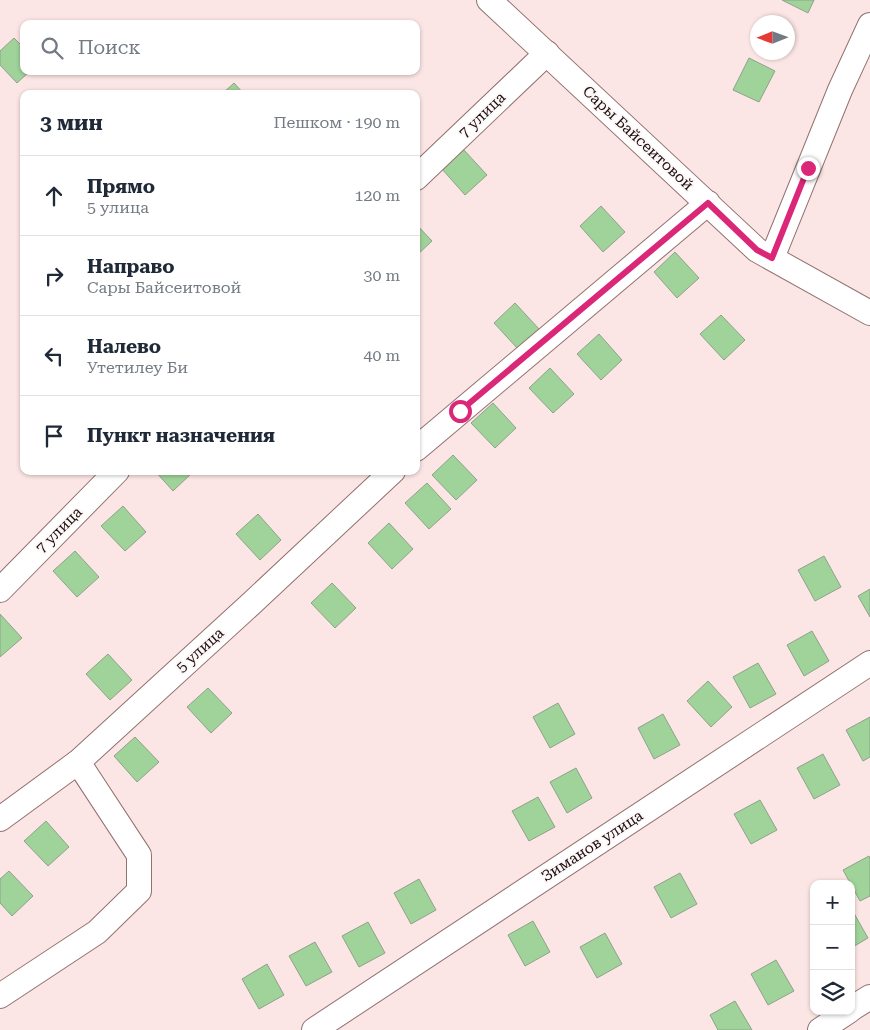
<!DOCTYPE html>
<html lang="ru">
<meta charset="utf-8">
<style>
:root{--surface:#fff;--page:#f6f6f7;--text:#1f2937;--muted:#747a83;--line:#e0e1e3}
body{margin:0;font-family:"Roboto Serif",serif;background:var(--page);color:var(--text)}
.controls{position:absolute;right:15px;bottom:15px;display:grid;overflow:hidden;border-radius:10px;box-shadow:0 1px 4px #0004}
.controls button{width:45px;height:45px;display:grid;place-items:center;padding:0;border:0;border-bottom:1px solid var(--line);background:var(--surface);color:var(--text);font:25px sans-serif}
.compass{position:absolute;left:750px;top:15px;width:45px;height:45px;border-radius:50%;background:var(--surface);box-shadow:0 1px 4px #0004;rotate:269deg}
.stop{position:absolute;width:15px;height:15px;margin:-11px;border:4px solid #db2777;border-radius:50%;background:#fff}
.stop.end{background:#db2777;border-color:#fff;box-shadow:0 1px 5px #0008}
.list{margin:0;padding:0;list-style:none}
h2{display:flex;justify-content:space-between;align-items:center;height:65px;margin:0;padding:0 20px;font-size:21px}
h2 small{font-size:16px;font-weight:400;color:var(--muted)}
.list li{display:grid;grid-template-columns:32px 1fr auto;gap:15px;align-items:center;box-sizing:border-box;height:80px;padding:0 20px;border-top:1px solid var(--line)}
.list b{display:block;font-size:19px;white-space:nowrap}
.list p{margin:0;font-size:16px;white-space:nowrap;color:var(--muted)}
.list em{font-size:16px;font-style:normal;color:var(--muted)}
.icon{flex:none;width:28px;height:28px;fill:none;stroke:currentColor;stroke-width:2;stroke-linecap:round;stroke-linejoin:round}
.map{position:relative;flex:none;width:870px;height:1030px;overflow:hidden}
.search{position:absolute;background:var(--surface);box-shadow:0 1px 4px #0004;left:20px;top:20px;width:400px;height:55px;display:flex;align-items:center;gap:12px;box-sizing:border-box;padding:0 18px;border-radius:10px;color:var(--muted);font-size:19px}
.panel{position:absolute;background:var(--surface);box-shadow:0 1px 4px #0004;left:20px;top:90px;width:400px;height:385px;border-radius:10px}
.map>svg:first-child{display:block}
</style>
<div class="map">
<svg width="870" height="1030" viewBox="0 0 870 1030">
<rect width="100%" height="100%" fill="#fce6e5"/>
<!-- building -->
<g fill="#9fd399" stroke="#8ea28b">
<path d="M782,0H814L808,13Z"/>
<path d="M14,38L24,48V71H30L17,83L0,65V51Z"/>
<path d="M749,58L775,71L759,102L733,90Z"/>
<path d="M234,83L244,94H222Z"/>
<path d="M463,149L487,175L465,195L442,169Z"/>
<path d="M601,206L625,232L603,252L580,226Z"/>
<path d="M416,224L432,241L416,256Z"/>
<path d="M675,252L699,278L677,298L654,272Z"/>
<path d="M515,303L539,329L518,349L494,323Z"/>
<path d="M721,315L745,340L724,360L700,334Z"/>
<path d="M599,334L622,360L601,380L577,354Z"/>
<path d="M550,368L574,394L553,413L529,388Z"/>
<path d="M493,403L516,428L495,448L471,423Z"/>
<path d="M453,455L477,480L456,500L432,475Z"/>
<path d="M155,471H194L173,491Z"/>
<path d="M427,483L451,509L429,529L405,503Z"/>
<path d="M123,506L146,532L125,551L101,526Z"/>
<path d="M258,514L281,540L260,560L236,534Z"/>
<path d="M389,523L413,549L392,569L368,543Z"/>
<path d="M75,551L99,577L77,597L53,571Z"/>
<path d="M824,556L841,587L815,601L798,570Z"/>
<path d="M332,583L356,608L335,628L311,603Z"/>
<path d="M870,589V617L858,596Z"/>
<path d="M0,614L22,638L0,657Z"/>
<path d="M812,631L829,661L804,676L787,645Z"/>
<path d="M108,654L132,680L110,700L86,674Z"/>
<path d="M758,663L776,694L750,708L733,677Z"/>
<path d="M708,681L732,707L711,727L687,701Z"/>
<path d="M208,688L232,713L211,733L187,707Z"/>
<path d="M558,703L575,734L550,748L533,717Z"/>
<path d="M663,714L680,745L654,759L638,728Z"/>
<path d="M870,717V757L863,761L846,730Z"/>
<path d="M135,737L159,762L137,782L114,756Z"/>
<path d="M823,754L840,785L814,799L797,768Z"/>
<path d="M576,768L592,798L567,813L550,782Z"/>
<path d="M538,797L555,827L529,841L512,811Z"/>
<path d="M760,800L777,830L751,844L734,814Z"/>
<path d="M46,821L69,847L48,866L24,841Z"/>
<path d="M869,856L870,859V896L860,901L843,870Z"/>
<path d="M9,871L33,896L12,916L0,903V879Z"/>
<path d="M680,873L697,904L671,918L654,887Z"/>
<path d="M419,879L436,910L411,924L394,893Z"/>
<path d="M851,908L868,938L851,948Z"/>
<path d="M533,921L550,952L525,966L508,935Z"/>
<path d="M368,922L385,953L359,967L342,936Z"/>
<path d="M605,933L622,964L597,978L580,947Z"/>
<path d="M315,942L332,972L306,986L289,956Z"/>
<path d="M776,960L794,991L768,1005L751,974Z"/>
<path d="M267,964L284,995L259,1009L242,979Z"/>
<path d="M735,1001L752,1030H718L710,1015Z"/>
</g>
<g fill="none" stroke-linecap="round" stroke-linejoin="round">
<!-- minor casing -->
<g stroke="#917170" stroke-width="26">
<g id="minor">
<path d="M489,0L757,250L870,313"/>
<path d="M416,178L547,53"/>
<path d="M772,258L840,90L870,25"/>
<path d="M416,449L708,203"/>
<path d="M0,590L117,471"/>
<path d="M0,819L78,762L253,602L393,471"/>
<path d="M0,996L97,932L139,891V855L78,762"/>
<path d="M851,1009L870,997"/>
<path d="M314,1030L870,663"/>
<path d="M820,1030L849,1011"/>
</g>
</g>
<!-- minor -->
<use href="#minor" stroke="#fff" stroke-width="24"/>
</g>
<g fill="none" stroke-linecap="round" stroke-linejoin="round">
<!-- route -->
<path stroke="#db2777" stroke-width="6" d="M460,411L708,203L757,250L772,258L808,168"/>
</g>
<g text-anchor="middle" stroke-width="4" stroke-linejoin="round" paint-order="stroke">
<!-- street labels -->
<g font-size="15" fill="#1b0f0f" stroke="#fef7f7">
<text transform="translate(482 115) rotate(-44)" y="5">7 улица</text>
<text transform="translate(638 138) rotate(43)" y="5">Сары Байсеитовой</text>
<text transform="translate(59 530) rotate(-45)" y="5">7 улица</text>
<text transform="translate(200 650) rotate(-42)" y="5">5 улица</text>
<text transform="translate(592 846) rotate(-33)" y="5">Зиманов улица</text>
</g>
</g>
</svg>
<div class="controls">
<button>+</button>
<button>−</button>
<button><svg class="icon" aria-label="layers" viewBox="0 0 24 24"><path d="M12 4l9 5-9 5-9-5zM3 14l9 5 9-5"/></svg></button>
</div>
<svg class="compass" viewBox="-18 -18 36 36"><path d="M0-13l5 13h-10z" fill="#e53935"/><path d="M0 13l5-13h-10z" fill="#747a83"/></svg>
<div class="stop" style="left:460px;top:411px"></div>
<div class="stop end" style="left:808px;top:168px"></div>
<div class="search"><svg class="icon" aria-label="search" viewBox="0 0 24 24"><circle cx="10" cy="10" r="6"/><path d="M15 15l6 6"/></svg>Поиск</div>
<section class="panel">
<h2>3 мин<small>Пешком · 190 m</small></h2>
<ul class="list">
<li><svg class="icon" aria-label="ahead" viewBox="0 0 24 24"><path d="M12 20V5M6 11l6-6 6 6"/></svg><div><b>Прямо</b><p>5 улица</p></div><em>120 m</em></li>
<li><svg class="icon" aria-label="right" viewBox="0 0 24 24"><path d="M7 20v-9h11M14 6l5 5-5 5"/></svg><div><b>Направо</b><p>Сары Байсеитовой</p></div><em>30 m</em></li>
<li><svg class="icon" aria-label="left" viewBox="0 0 24 24"><path d="M17 20v-9H6M10 6l-5 5 5 5"/></svg><div><b>Налево</b><p>Утетилеу Би</p></div><em>40 m</em></li>
<li><svg class="icon" aria-label="arrive" viewBox="0 0 24 24"><path d="M6 21V4h12l-3 4 3 4H6"/></svg><div><b>Пункт назначения</b></div></li>
</ul>
</section>
</div>
